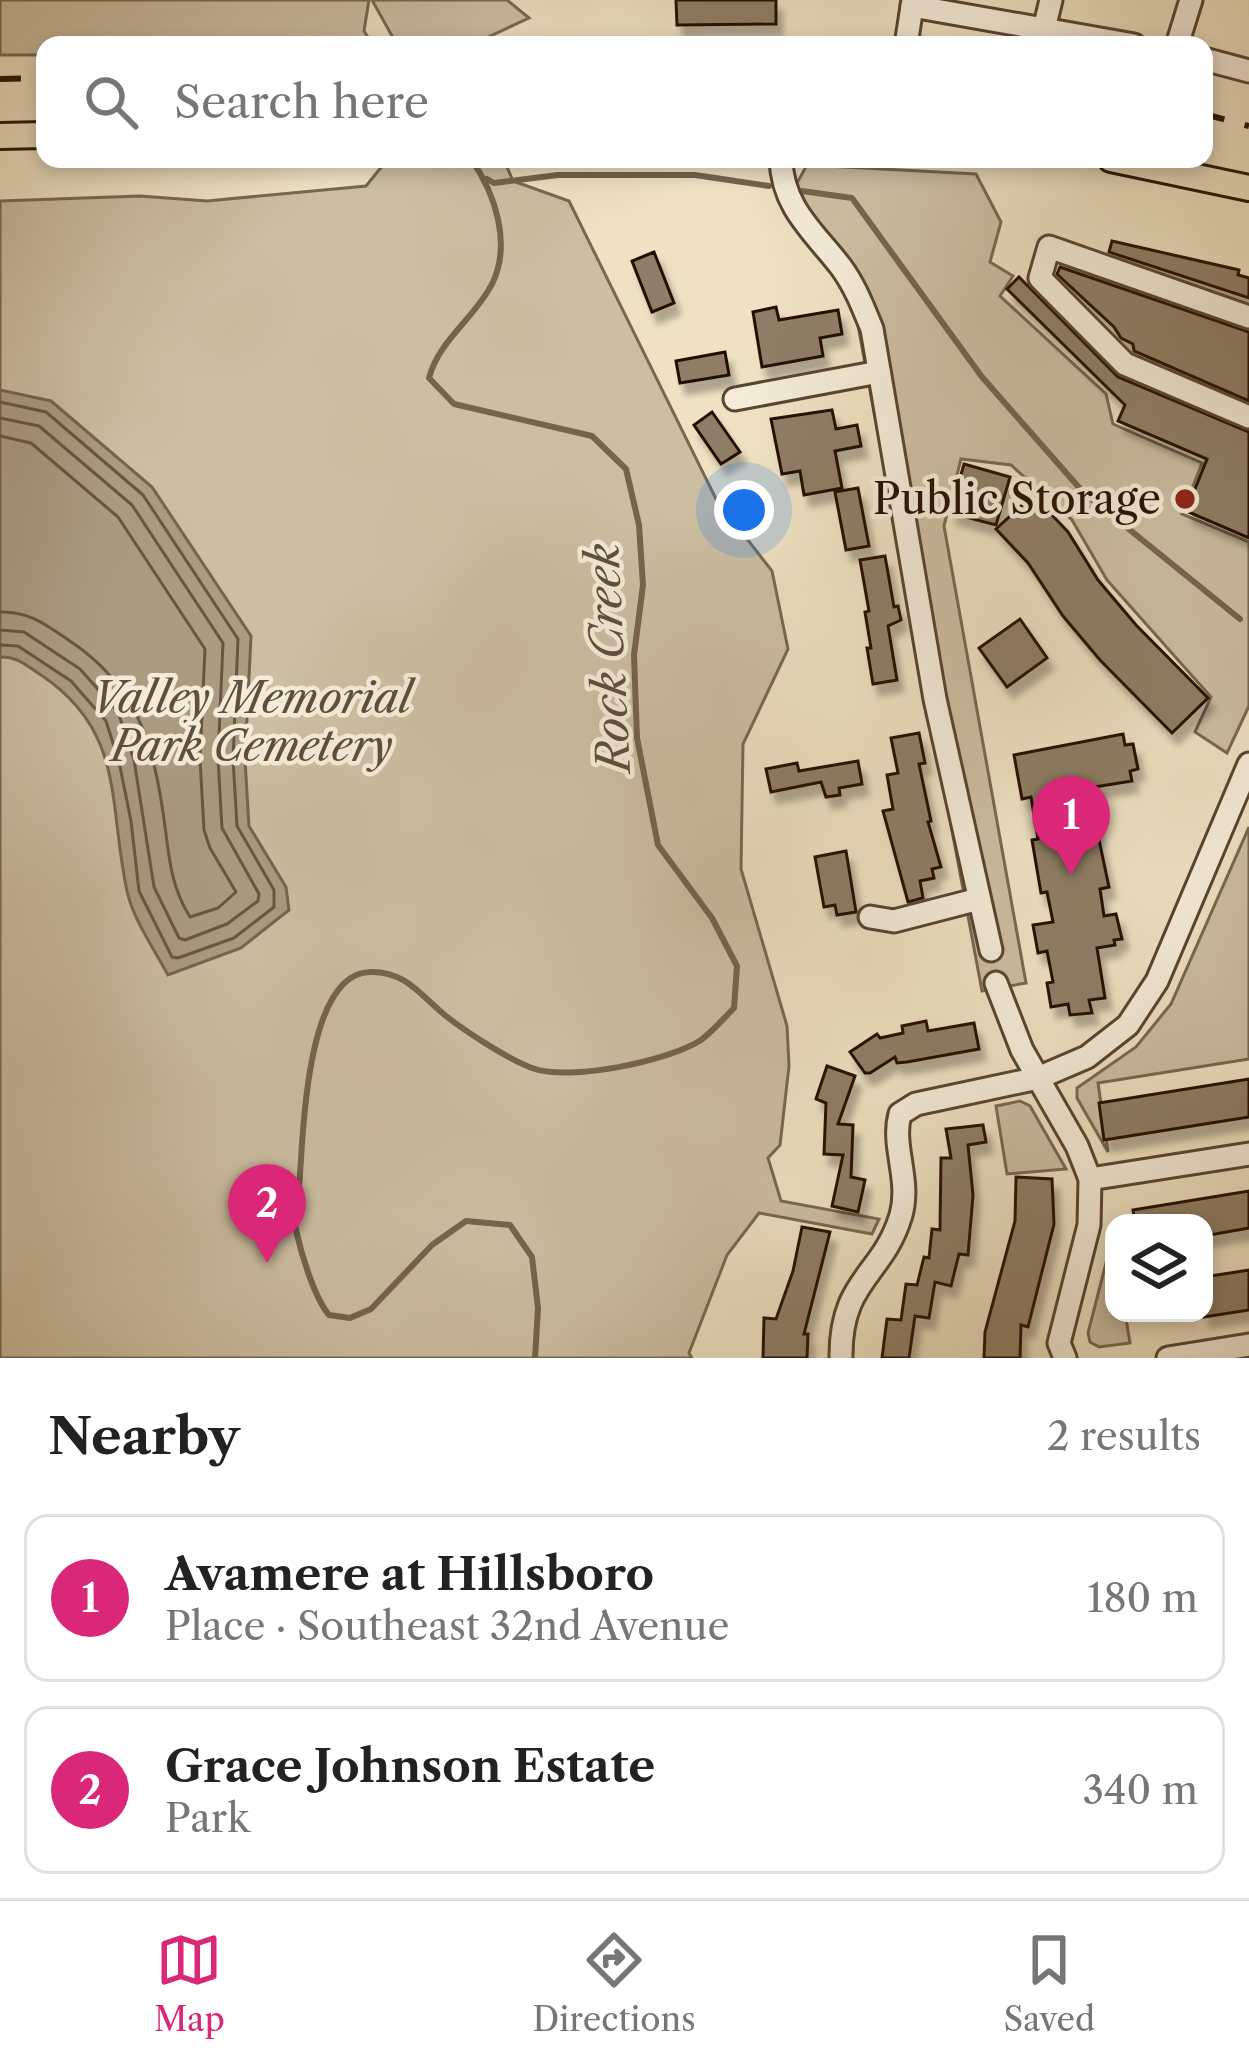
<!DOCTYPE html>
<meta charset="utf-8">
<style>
:root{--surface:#fff;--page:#f6f6f6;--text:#222;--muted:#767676;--line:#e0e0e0;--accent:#db2777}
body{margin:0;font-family:"Libre Caslon Text",serif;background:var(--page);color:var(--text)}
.controls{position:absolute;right:36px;bottom:36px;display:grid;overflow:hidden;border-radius:24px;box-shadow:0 6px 18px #0003}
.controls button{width:108px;height:108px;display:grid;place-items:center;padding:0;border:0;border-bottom:3px solid var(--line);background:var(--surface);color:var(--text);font:60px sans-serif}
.you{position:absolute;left:744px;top:510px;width:42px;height:42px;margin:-30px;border:9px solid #fff;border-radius:50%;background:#1a73e8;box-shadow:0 0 0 18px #1a73e833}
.badge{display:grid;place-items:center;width:78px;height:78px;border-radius:50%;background:var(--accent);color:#fff;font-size:39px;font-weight:700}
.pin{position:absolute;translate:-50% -99px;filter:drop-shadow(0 3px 6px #0008)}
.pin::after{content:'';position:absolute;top:63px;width:42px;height:36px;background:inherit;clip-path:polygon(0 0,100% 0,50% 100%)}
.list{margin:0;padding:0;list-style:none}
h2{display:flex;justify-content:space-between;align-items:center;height:156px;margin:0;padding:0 48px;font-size:51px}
h2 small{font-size:39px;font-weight:400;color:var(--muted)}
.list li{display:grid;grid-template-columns:78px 1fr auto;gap:36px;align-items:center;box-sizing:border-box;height:168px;margin:0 24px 24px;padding:0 24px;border:3px solid var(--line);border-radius:24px}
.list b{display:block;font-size:45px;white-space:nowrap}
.list p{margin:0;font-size:39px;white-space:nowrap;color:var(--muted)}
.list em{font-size:39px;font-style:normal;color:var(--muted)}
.icon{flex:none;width:66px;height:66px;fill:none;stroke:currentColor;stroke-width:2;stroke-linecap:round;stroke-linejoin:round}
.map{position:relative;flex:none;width:1249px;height:1358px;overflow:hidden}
.search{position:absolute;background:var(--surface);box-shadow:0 6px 18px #0003;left:36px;right:36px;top:36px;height:132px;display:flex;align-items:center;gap:30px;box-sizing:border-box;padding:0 42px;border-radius:24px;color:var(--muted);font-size:45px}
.sheet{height:540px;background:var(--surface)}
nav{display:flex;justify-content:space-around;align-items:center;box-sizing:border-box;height:168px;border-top:3px solid var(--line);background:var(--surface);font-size:33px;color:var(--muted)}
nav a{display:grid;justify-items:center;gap:6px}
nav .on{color:var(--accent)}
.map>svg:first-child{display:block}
</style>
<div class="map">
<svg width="1249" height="1358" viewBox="0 0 1249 1358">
<defs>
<filter id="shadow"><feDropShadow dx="6" dy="11" stdDeviation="3" flood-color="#0004"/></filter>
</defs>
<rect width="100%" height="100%" fill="#eee2c3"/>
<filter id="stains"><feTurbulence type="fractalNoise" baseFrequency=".00167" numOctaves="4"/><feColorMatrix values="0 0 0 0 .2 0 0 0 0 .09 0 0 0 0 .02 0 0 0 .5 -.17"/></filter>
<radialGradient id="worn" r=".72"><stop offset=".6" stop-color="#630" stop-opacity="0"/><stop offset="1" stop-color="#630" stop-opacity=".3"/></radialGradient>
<!-- green -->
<g fill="#ccbea2" stroke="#786851" stroke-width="3">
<path d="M0,0H369L364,31L373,45H45V55H0Z"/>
<path d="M372,0H507L529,18L471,45H397Z"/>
<path d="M387,160H504L513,181L569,201L716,499L772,571L788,649L743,744L741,869L787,1026L789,1066L780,1145L768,1158L781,1201L879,1219L872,1234L759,1213L727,1255L689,1353L692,1358H0V201L140,196L207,201L366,186Z"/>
<path d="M807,165L976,174L1001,222L990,262L1013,276L1000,296L1106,394L1113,424L1202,463L1182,514L1249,542V706L1227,753L1195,732L1211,697L1107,580L1072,520L1011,465L961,459L944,526L1026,983L982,991L851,288L787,201Z"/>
<path d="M1249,827V1059L1098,1083L1108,1152L1077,1098V1088L1136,1047L1171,1004Z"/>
<path d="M1020,1101L1030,1106L1066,1169L1007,1174L996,1106Z"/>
<path d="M1114,1232V1313H1125L1130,1343L1099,1347L1090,1342L1088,1333Z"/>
</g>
<!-- water -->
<path fill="#aa9b81" stroke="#75644d" stroke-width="3" d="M0,390L51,401L152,487L251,636L245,760L249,826L286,887L289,910L241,948L168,975C154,949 133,919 127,891C108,804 126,732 41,675C27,666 17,656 0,657Z"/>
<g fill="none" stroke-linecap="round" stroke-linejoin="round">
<!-- shore -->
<g stroke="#685640" stroke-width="3">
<path d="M0,402L46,412L143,495L238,639L233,759L237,826L274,890V907L234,938L178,958L172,957L139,891L131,821L119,762L106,721L71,681L18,646L0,645"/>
<path d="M0,418L39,426L132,505L223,643L218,759L222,828L259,894L258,901L227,924L185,940L179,938L154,887L134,760L118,712L80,669L24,632L0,630"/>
<path d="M0,436L31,443L118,517L205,649L200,759L204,830L210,848L236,892L218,908L190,917C170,885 169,855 164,819C153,741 136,684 67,639C45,624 28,611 0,612"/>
</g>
<!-- stream -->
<g stroke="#75644d" stroke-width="6">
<path d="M471,159C495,193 512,244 492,284C474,319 439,340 429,378L454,404L592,436L626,469L639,525L643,585L634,655L637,738L658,845L712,918L737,966L734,1008C724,1018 713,1031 701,1040C669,1061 569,1082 532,1068C508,1059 466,1032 446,1016C421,996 406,971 370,972C307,973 303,1130 300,1175C299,1192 293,1213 296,1230C301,1253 314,1297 329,1315L350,1318L371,1309L432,1245L466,1221L510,1225L532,1257L538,1308L535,1358"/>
<path d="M487,179L494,183L558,175H695L769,186"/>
<path d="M802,191L852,198L982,377L1083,492L1240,619"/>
</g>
</g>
<!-- building -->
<g fill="#8e7e65" stroke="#251100" stroke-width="3" filter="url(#shadow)">
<path d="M676,0H776V24L677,25Z"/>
<path d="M1112,241L1239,270L1238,275L1249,278V298L1109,252Z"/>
<path d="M654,252L674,303L652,312L632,261Z"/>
<path d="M1060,267L1249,332V401L1134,351L1133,344L1121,338L1114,327L1057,274Z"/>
<path d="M1019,277L1118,377L1249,432V538L1186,511L1207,459L1118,421L1125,405L1007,289Z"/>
<path d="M776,307L779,320L838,310L842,334L820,338L823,356L762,367L753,312Z"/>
<path d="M725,352L729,375L680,383L676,361Z"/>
<path d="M832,410L836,429L857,425L861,446L835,451L842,488L804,495L800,471L782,474L771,419Z"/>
<path d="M712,412L740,452L721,464L694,425Z"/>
<path d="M964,464L1010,477L996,525L950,513Z"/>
<path d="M858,488L869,546L846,550L835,492Z"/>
<path d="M1033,495L1068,532L1098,580L1136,625L1208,698L1172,733L1100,660L1063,616L1028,563L996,529Z"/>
<path d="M885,556L894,607L898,606L901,620L888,626L897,680L873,684L867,648H871L865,612L869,611L860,560Z"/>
<path d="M1020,619L1047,658L1007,687L979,648Z"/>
<path d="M919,733L925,763L919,764L931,821L928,822L941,867L932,869L934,878L920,881L923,898L908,902L883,811L893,809L887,775L898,773L891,738Z"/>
<path d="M1123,734L1125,745L1133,744L1138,769L1130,771L1132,781L1088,788L1109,887L1100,889L1104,916L1116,914L1122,939L1114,940L1115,945L1097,948L1105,998L1089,1000L1092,1013L1070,1015L1068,1004L1051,1007L1047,983L1053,982L1047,951L1038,953L1033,925L1053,922L1047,892L1041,893L1032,840L1038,839L1031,797L1022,799L1014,755Z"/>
<path d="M858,761L862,784L839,788L840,795L826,797L821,782L771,792L766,769L797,763L799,771Z"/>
<path d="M846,851L856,912L837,915L835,905L824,907L815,857Z"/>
<path d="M926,1021L928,1031L974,1023L979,1049L907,1062L897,1063L895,1057L870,1073H865L850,1052L877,1034L880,1038L903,1033L902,1026Z"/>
<path d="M827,1066L855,1076L838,1124L853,1125L851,1177L865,1180L858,1212L832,1206L843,1155L824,1154L826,1103L816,1099Z"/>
<path d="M1249,1079V1117L1104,1140L1099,1103Z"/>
<path d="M983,1125L986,1142L968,1145L973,1195L968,1255L959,1254L951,1286L935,1282L929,1318L915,1316L909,1358H882L887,1319L901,1320L906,1284L917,1285L924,1257L929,1258L932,1229L940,1230L941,1158H951L946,1129Z"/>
<path d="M1016,1177L1052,1179L1054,1224L1028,1327L1021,1325L1020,1358H984L985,1332L1015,1221Z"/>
<path d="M1249,1191V1228L1204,1236V1223H1135L1133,1210Z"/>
<path d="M802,1227L830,1232L804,1334H808L807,1358H763L764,1318L776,1319L793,1271Z"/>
<path d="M1249,1270V1310L1204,1317V1277Z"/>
</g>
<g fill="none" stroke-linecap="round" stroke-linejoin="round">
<!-- minor casing -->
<g stroke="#574531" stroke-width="27">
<g id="minor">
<path d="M912,6L1134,45"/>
<path d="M1044,29L1051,0"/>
<path d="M906,45L913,0"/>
<path d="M1177,45L1191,0"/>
<path d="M1204,59L1249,71"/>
<path d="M781,159C782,207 814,232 841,267C855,286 863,307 872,329L935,699L991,950"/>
<path d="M1249,317L1049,247L1040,278L1125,364L1249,417"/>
<path d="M735,399L879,372"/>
<path d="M870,917L894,921L979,899"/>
<path d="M996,983L1022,1050L1077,1146L1090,1179L1089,1225L1059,1343L1065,1358"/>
<path d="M1090,1179L1249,1154"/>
<path d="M841,1358C840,1279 883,1276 901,1215C911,1179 891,1146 900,1114L916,1104L1038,1078L1087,1057L1128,1025L1157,981L1249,764"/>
<path d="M1168,1358L1249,1345"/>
</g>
</g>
<!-- major casing -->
<g stroke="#251100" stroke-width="30">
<g id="major">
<path d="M0,136L45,135"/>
<path d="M1111,159L1249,188"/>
</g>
</g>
<!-- minor -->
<use href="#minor" stroke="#f4ecd8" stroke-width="21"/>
<!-- major -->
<use href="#major" stroke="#eee2c3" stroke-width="24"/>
<!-- rail -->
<g stroke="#251100" stroke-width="6" stroke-dasharray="21 21" stroke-linecap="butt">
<path d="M0,79L45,78"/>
<path d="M1204,114L1249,126"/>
</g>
</g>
<!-- markers -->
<circle fill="#8f2418" stroke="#f4ecd8" stroke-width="4.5" cx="1185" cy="499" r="12"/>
<g text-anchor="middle" stroke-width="9" stroke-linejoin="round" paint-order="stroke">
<!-- poi labels -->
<g font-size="42" fill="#251100" stroke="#f4ecd8" text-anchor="end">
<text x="1161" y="514">Public Storage</text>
</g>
<!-- park labels -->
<g font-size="42" font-style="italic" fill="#5f4e39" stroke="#f4ecd8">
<text x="252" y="713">Valley Memorial<tspan x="252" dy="48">Park Cemetery</tspan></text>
</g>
<!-- water labels -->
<g font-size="45" font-style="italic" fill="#614f3a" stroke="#f4ecd8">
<text transform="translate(608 658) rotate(-93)" y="16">Rock Creek</text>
</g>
</g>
<rect width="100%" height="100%" filter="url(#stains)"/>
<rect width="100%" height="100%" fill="url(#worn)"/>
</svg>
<div class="controls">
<button><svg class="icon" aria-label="layers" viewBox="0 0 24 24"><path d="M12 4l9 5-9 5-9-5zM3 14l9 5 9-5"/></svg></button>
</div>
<div class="you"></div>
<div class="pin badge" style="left:1071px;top:875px">1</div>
<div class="pin badge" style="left:267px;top:1263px">2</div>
<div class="search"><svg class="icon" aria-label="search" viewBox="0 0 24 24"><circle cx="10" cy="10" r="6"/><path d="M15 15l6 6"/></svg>Search here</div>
</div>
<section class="sheet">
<h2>Nearby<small>2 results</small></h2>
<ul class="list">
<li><span class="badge">1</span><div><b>Avamere at Hillsboro</b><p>Place · Southeast 32nd Avenue</p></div><em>180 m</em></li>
<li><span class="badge">2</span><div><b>Grace Johnson Estate</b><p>Park</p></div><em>340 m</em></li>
</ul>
</section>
<nav>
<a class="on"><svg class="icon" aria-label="map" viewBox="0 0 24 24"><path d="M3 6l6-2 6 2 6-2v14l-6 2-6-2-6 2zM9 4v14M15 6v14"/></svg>Map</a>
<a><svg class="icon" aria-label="directions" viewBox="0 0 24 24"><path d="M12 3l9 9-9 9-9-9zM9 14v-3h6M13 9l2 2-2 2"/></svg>Directions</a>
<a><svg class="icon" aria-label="saved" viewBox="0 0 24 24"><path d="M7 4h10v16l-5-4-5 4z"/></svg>Saved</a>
</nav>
